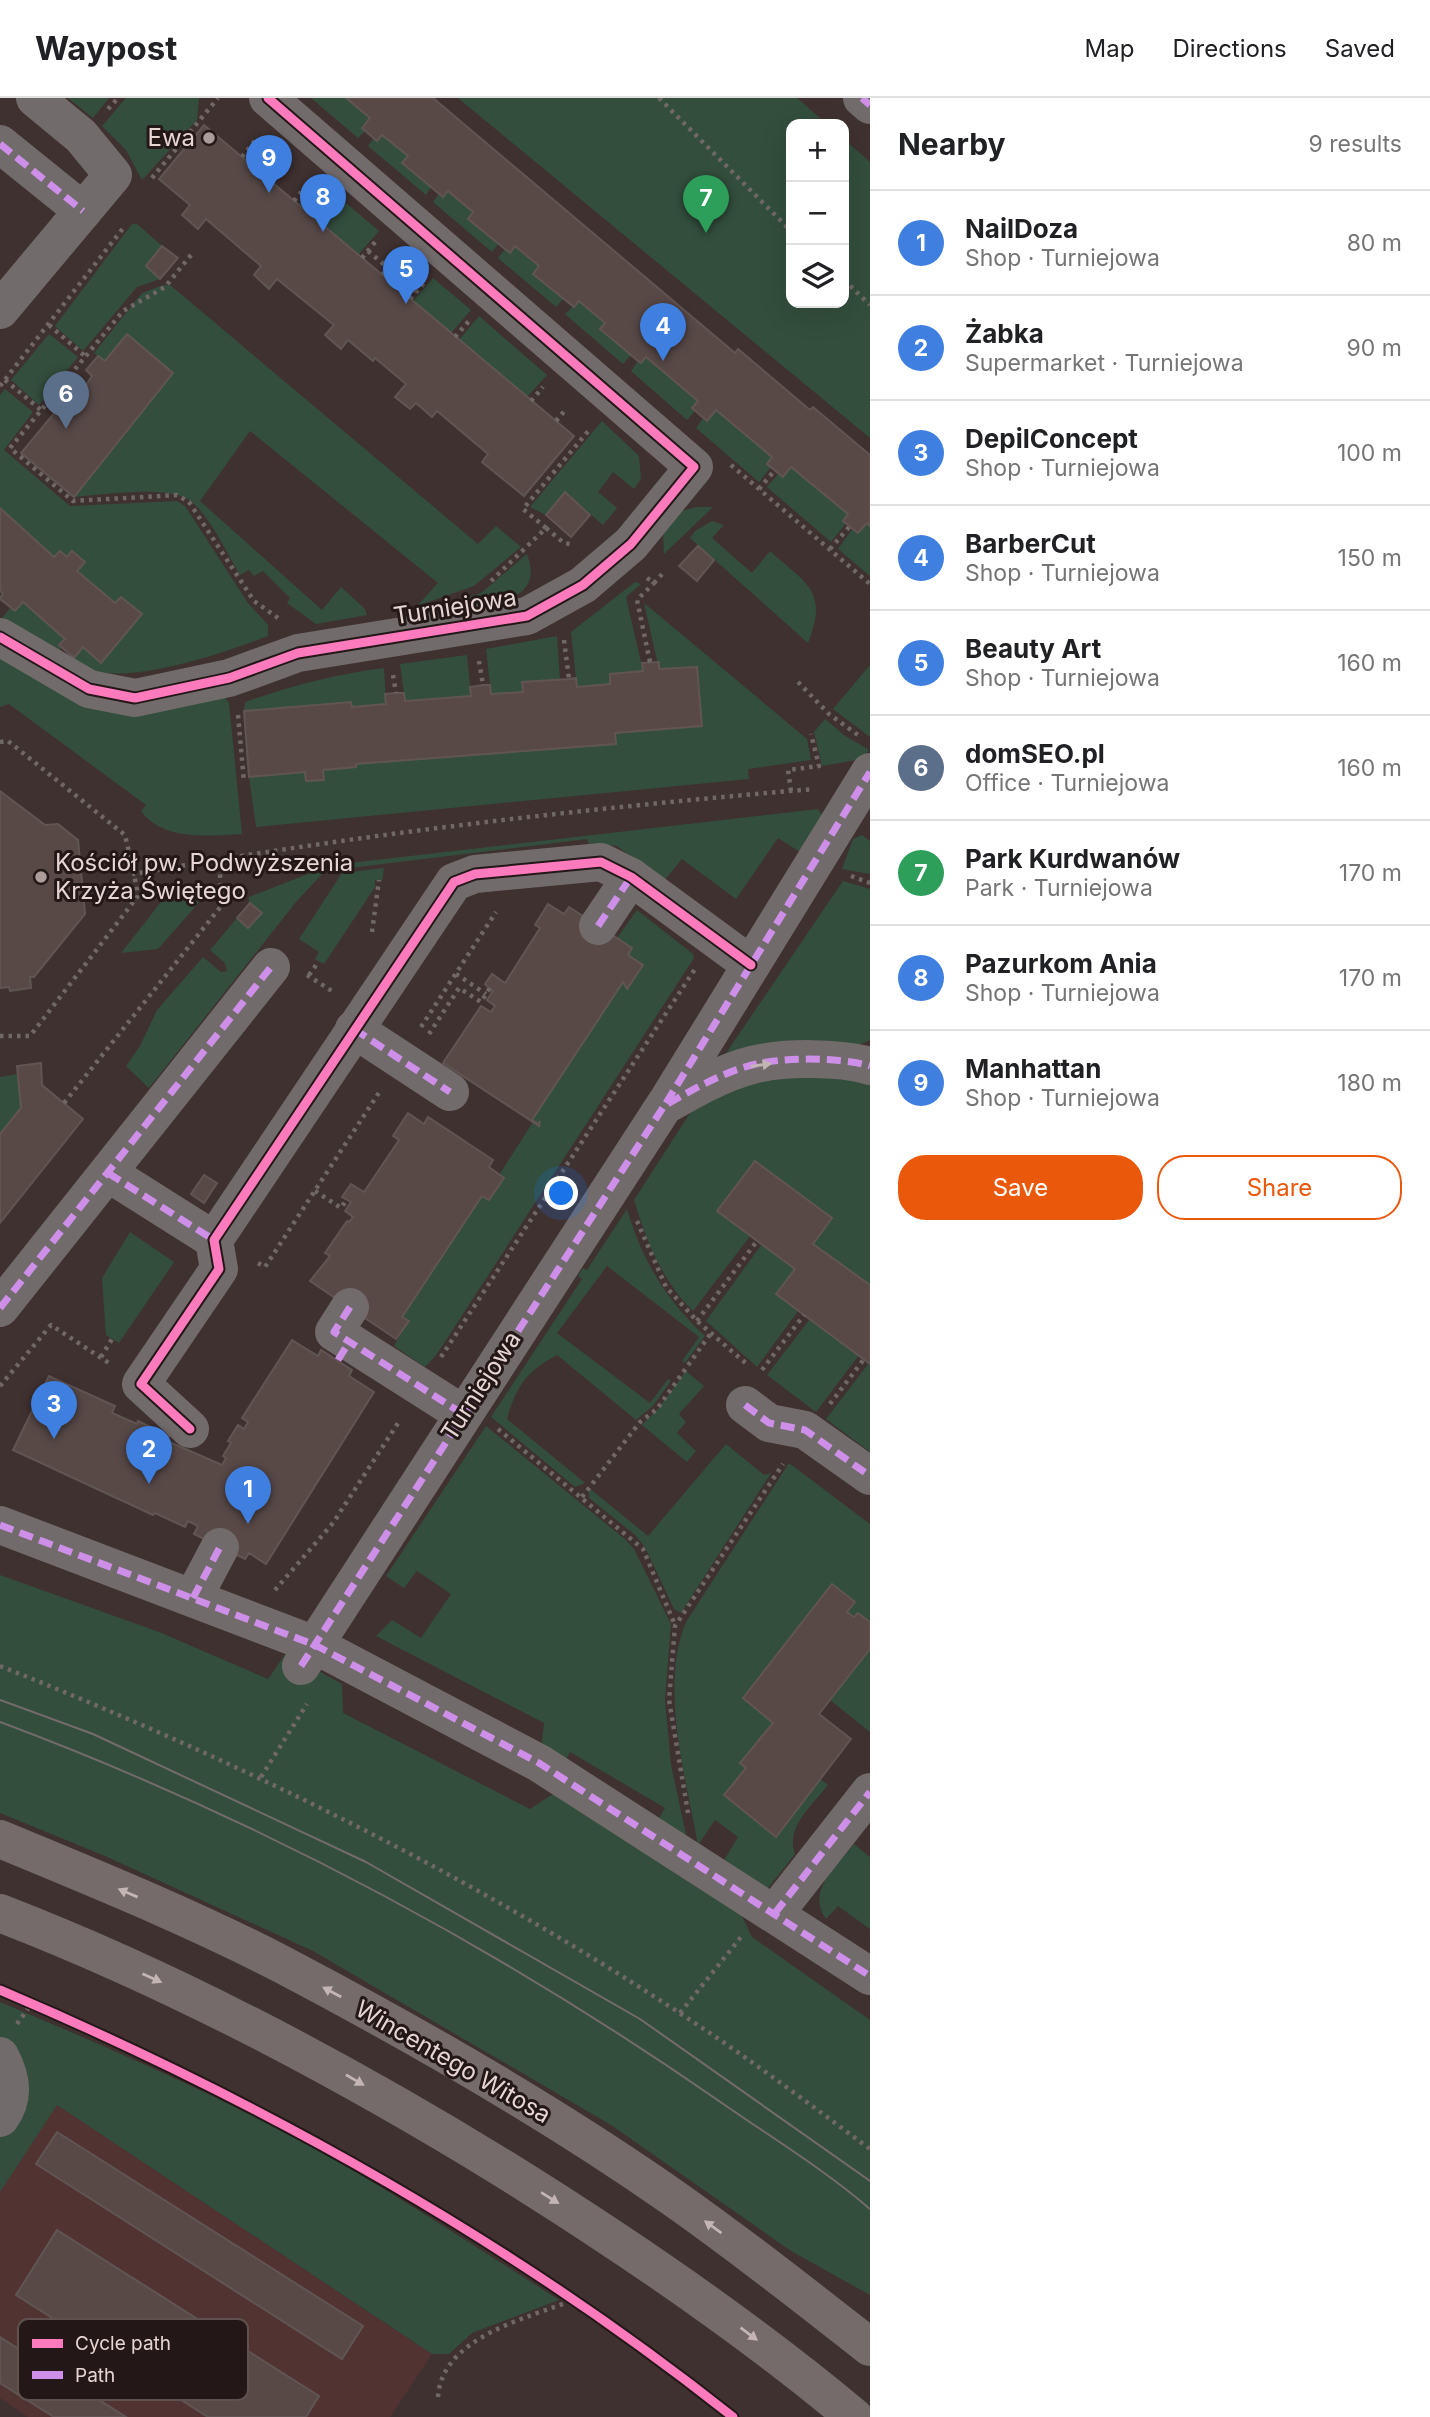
<!DOCTYPE html>
<meta charset="utf-8">
<style>
:root{--surface:#fff;--page:#f2f2f2;--text:#202124;--muted:#757577;--line:#e0e0e0;--accent:#ea580c}
body{margin:0;font-family:Inter,sans-serif;background:var(--page);color:var(--text)}
.controls{position:absolute;right:21px;top:21px;display:grid;overflow:hidden;border-radius:14px;box-shadow:0 7px 28px #0002}
.controls button{width:63px;height:63px;display:grid;place-items:center;padding:0;border:0;border-bottom:2px solid var(--line);background:var(--surface);color:var(--text);font:35px sans-serif}
.you{position:absolute;left:562px;top:1096px;width:24px;height:24px;margin:-18px;border:5px solid #fff;border-radius:50%;background:#1a73e8;box-shadow:0 0 0 10px #1a73e833}
.badge{display:grid;place-items:center;width:46px;height:46px;border-radius:50%;background:var(--accent);color:#fff;font-size:23px;font-weight:700}
.pin{position:absolute;translate:-50% -58px;filter:drop-shadow(0 2px 4px #0008)}
.pin::after{content:'';position:absolute;top:37px;width:24px;height:21px;background:inherit;clip-path:polygon(0 0,100% 0,50% 100%)}
.list{margin:0;padding:0;list-style:none}
h2{display:flex;justify-content:space-between;align-items:center;height:91px;margin:0;padding:0 28px;font-size:30px}
h2 small{font-size:23px;font-weight:400;color:var(--muted)}
.list li{display:grid;grid-template-columns:46px 1fr auto;gap:21px;align-items:center;box-sizing:border-box;height:105px;padding:0 28px;border-top:2px solid var(--line)}
.list b{display:block;font-size:26px;white-space:nowrap}
.list p{margin:0;font-size:23px;white-space:nowrap;color:var(--muted)}
.list em{font-size:23px;font-style:normal;color:var(--muted)}
.actions{display:flex;gap:14px;padding:21px 28px}
.actions a{flex:1;padding:16px 0;border:2px solid var(--accent);border-radius:28px;text-align:center;font-size:24px;color:var(--accent)}
.actions .main{background:var(--accent);color:#fff}
.icon{flex:none;width:38px;height:38px;fill:none;stroke:currentColor;stroke-width:2;stroke-linecap:round;stroke-linejoin:round}
.map{position:relative;flex:none;width:870px;height:2319px;overflow:hidden}
header{display:flex;align-items:center;gap:42px;box-sizing:border-box;height:98px;padding:0 35px;background:var(--surface);border-bottom:2px solid var(--line)}
header strong{font-size:33px}
nav{display:flex;gap:38px;margin-inline-start:auto;font-size:24px}
main{display:flex}
aside{flex:1;background:var(--surface)}
.map>svg:first-child{display:block}
</style>
<header>
<strong>Waypost</strong>
<nav><a>Map</a><a>Directions</a><a>Saved</a></nav>
</header>
<main>
<div class="map">
<svg width="870" height="2319" viewBox="0 0 870 2319">
<rect width="100%" height="100%" fill="#3f3130"/>
<!-- built -->
<path fill="#513431" d="M57,2007L432,2256L390,2319H28L0,2300V2092Z"/>
<!-- green -->
<g fill="#334e3d">
<path d="M68,0H109L93,20Z"/>
<path d="M126,0H199L197,22L142,82L126,52L102,28Z"/>
<path d="M311,0H346L370,20L362,30L365,33L358,40Z"/>
<path d="M458,0H797L827,26H791V205H844V41L870,64V340Z"/>
<path d="M382,37L408,58L402,65L431,89L426,97L368,48L374,40L377,42Z"/>
<path d="M320,83L379,133L358,157L298,107Z"/>
<path d="M448,93L473,114L468,121L498,146L492,154L433,104L439,96L443,99Z"/>
<path d="M132,126H137L162,148L146,168L160,181L137,189L83,253L55,228Z"/>
<path d="M515,148L539,168L533,176L563,201L556,209L498,160L505,151L510,155Z"/>
<path d="M433,180L471,212L451,235L413,203Z"/>
<path d="M163,187H170L478,446L496,428L521,449L474,488L417,508L438,485L250,333L200,403L322,512L341,489L365,511L367,517L316,526L287,505L290,500L263,473L254,478L249,472L240,477C228,457 210,419 192,404C170,386 103,397 74,399L173,275L127,237L105,263L94,255L142,195Z"/>
<path d="M579,203L605,225L600,231L631,257L623,266L565,216Z"/>
<path d="M479,218L547,277L527,299L459,242Z"/>
<path d="M49,236L78,259L39,307L11,282Z"/>
<path d="M646,259L698,303L692,309L696,312L687,322L631,273L638,263L641,265Z"/>
<path d="M5,291L33,314L4,352L70,408L177,403L185,408L248,505L268,527V538C226,554 135,586 92,572C84,570 76,563 69,558L75,560L83,549L142,516L121,499L115,505L77,473L85,464L72,453L67,459H54L0,410V297Z"/>
<path d="M716,312L772,359L767,365L771,369L759,384L696,330L704,319L708,322Z"/>
<path d="M602,323L639,358L641,381L634,391L613,374L598,394L617,410L603,427L565,394L546,417L530,409Z"/>
<path d="M791,369L848,416L843,422L846,425L831,444L767,389L779,375L783,379Z"/>
<path d="M697,409H713L664,456L663,433L681,413Z"/>
<path d="M712,423L724,427L712,440L752,475L770,453C806,486 829,492 808,545L690,440L695,433Z"/>
<path d="M867,425L870,428V478L838,451L853,430L858,435Z"/>
<path d="M527,456C544,502 498,504 467,509C455,511 440,516 429,513L481,495Z"/>
<path d="M635,484L641,486L626,499L643,573L610,576V586L577,589L571,534Z"/>
<path d="M23,504L65,541L59,554L2,520L10,510L15,513Z"/>
<path d="M644,505L807,641L811,662L748,671L749,681L256,729L249,679L305,674L306,683L324,682L323,672L356,669V666L615,646V635L702,628L697,569L659,571Z"/>
<path d="M557,538L560,581L523,584V594L491,596L486,551Z"/>
<path d="M0,557L225,600L229,605L242,736C208,738 163,743 141,713L146,707L9,606L0,609Z"/>
<path d="M467,557L471,598L405,603L400,566Z"/>
<path d="M870,567V639L833,611Z"/>
<path d="M384,570L386,606L352,609L351,604L244,613L245,604C291,588 335,576 384,570Z"/>
<path d="M825,621L844,637L869,652L862,661L822,668L814,634Z"/>
<path d="M818,711L824,720L803,756L778,740L736,801L682,761L664,783L617,748L588,745L587,741L325,773L296,804L149,990L126,968L140,948L157,912L203,859L221,874L227,873L225,865L210,852L237,820L248,830L249,799L321,771L324,773L341,766Z"/>
<path d="M862,737L870,743V776L842,771L853,741Z"/>
<path d="M384,770L382,783L375,782V789L324,866L315,861L319,854L299,841L342,775Z"/>
<path d="M843,783L870,791V942L857,948L720,964Z"/>
<path d="M202,801L158,851L121,855L161,804Z"/>
<path d="M637,812L693,856L694,860L437,1256L425,1269L394,1248L408,1223L402,1219L482,1098L489,1102L504,1081L499,1077L533,1024L535,1026L532,1022L623,884L629,889L643,868L628,857L632,850L617,840Z"/>
<path d="M798,975L870,982V1187L813,1146L832,1120L755,1063L718,1113L750,1138L693,1213C662,1183 646,1142 634,1102L694,1009L725,989Z"/>
<path d="M17,976L21,1010L0,1036V979Z"/>
<path d="M627,1111C642,1162 666,1202 705,1238L685,1265L682,1263L699,1239L607,1168L557,1235L650,1305L668,1281L671,1283L653,1308L636,1322L557,1257C527,1273 516,1288 507,1321L585,1385L575,1389L491,1319L582,1181L578,1178L583,1170L587,1172Z"/>
<path d="M130,1134L174,1164L119,1245L106,1237L102,1180Z"/>
<path d="M762,1146L795,1171L776,1196L798,1213L757,1269L706,1223Z"/>
<path d="M810,1221L859,1257L816,1314L767,1277Z"/>
<path d="M869,1265L870,1266V1354L826,1321Z"/>
<path d="M686,1273L704,1288L679,1316L686,1324L677,1335L696,1353L687,1364L642,1327L658,1311Z"/>
<path d="M486,1328L626,1442L634,1451L666,1516L671,1526L665,1602L671,1667L687,1741L658,1722L665,1710L570,1654L565,1664L541,1651L544,1625L376,1538L392,1522L421,1540L451,1496L417,1473L404,1490L386,1478Z"/>
<path d="M726,1346L764,1377L771,1375L681,1515L674,1511L645,1449L635,1437L589,1400V1390L648,1438Z"/>
<path d="M789,1365L870,1426V1524L847,1514L855,1504L832,1486L743,1600L773,1625L740,1665L746,1670L724,1697L776,1739L820,1681L828,1687C812,1708 785,1729 795,1756L765,1794L723,1764L738,1739L715,1722L698,1747C686,1680 659,1588 686,1524Z"/>
<path d="M0,1477L159,1534L268,1581L286,1555L342,1586L343,1615L530,1711L553,1696L742,1818L752,1839L870,1922V2197L791,2153L611,2027L313,1853L105,1758L0,1715Z"/>
<path d="M870,1551V1634L830,1602Z"/>
<path d="M854,1746L870,1759V1831L838,1808L826,1821C806,1792 836,1769 854,1746Z"/>
<path d="M0,1904C91,1942 180,1981 267,2025C368,2077 463,2141 559,2202L472,2235L449,2256H432L57,2007L0,2094Z"/>
</g>
<!-- building -->
<g fill="#584947" stroke="#615554" stroke-width="2">
<path d="M346,0H433L735,255L738,251L810,312L813,309L870,357V428L867,425L858,435L843,423L848,416L791,369L783,379L767,366L772,359L716,312L707,323L692,310L698,303L646,259L641,265L638,263L600,231L605,225L579,203L574,209L533,176L539,168L515,148L510,155L505,151L468,121L473,114L448,93L443,99L402,65L408,58L382,37L377,43L362,30L370,20Z"/>
<path d="M204,27L574,338L524,398L482,364L488,356L437,313L432,319L416,305L410,311L395,299L406,286L375,260L373,263L348,242L341,251L325,237L334,227L277,181L269,191L254,177L261,168L206,121L198,131L182,117L190,107L159,81Z"/>
<path d="M162,148L178,160L160,181L146,168Z"/>
<path d="M127,236L173,275L74,399L21,355L56,313L61,318L82,293L92,278L86,272L98,258L105,263Z"/>
<path d="M565,394L590,417L571,439L546,417Z"/>
<path d="M0,410L54,459L60,453L67,459L72,453L85,464L77,473L115,505L121,499L142,516L101,565L83,549L74,560L59,547L65,541L23,504L15,513L0,501L3,495L0,493Z"/>
<path d="M698,448L714,462L697,483L679,468Z"/>
<path d="M659,564V571L697,569L702,628L615,635L616,646L356,666V669L323,672L324,682L306,683L305,674L249,679L244,613L351,604L352,609L386,606L385,596L396,595H404L405,603L471,598L470,589L483,587H490L491,596L523,594L522,584L569,581L576,580L577,589L610,586V576L643,573L642,565Z"/>
<path d="M0,693L45,727L58,726L78,742L85,816L34,879H30L31,890L10,893L9,889L0,890Z"/>
<path d="M250,805L262,815L248,830L237,820Z"/>
<path d="M548,806L564,816L569,809L617,840L632,850L628,857L643,867L627,891L623,884L532,1022L538,1026L540,1023L539,1028L443,965L481,908L491,914L495,908L487,902L493,893L485,886L492,876L505,885L540,830L535,827Z"/>
<path d="M41,965L42,987L83,1021L0,1125V1036L21,1010L17,968Z"/>
<path d="M408,1015L424,1026L428,1019L493,1062L489,1069L504,1080L489,1102L482,1098L402,1219L409,1223L396,1241L310,1183L330,1158L325,1155L347,1123L349,1124L353,1119L345,1113L351,1104L342,1099L351,1086L364,1094L399,1042L393,1038Z"/>
<path d="M755,1063L832,1120L813,1146L870,1187V1266L776,1196L795,1171L717,1113Z"/>
<path d="M204,1077L217,1085L204,1105L191,1096Z"/>
<path d="M292,1242L318,1258L321,1252L352,1272L349,1278L374,1294L266,1466L249,1455L245,1461L194,1436L198,1428L188,1423L185,1429L155,1415L153,1417L13,1352L49,1278L115,1308L112,1315L137,1326L138,1323L169,1338L167,1343L222,1367L226,1360L223,1358L231,1345L228,1343L238,1327L244,1331L248,1324L242,1320Z"/>
<path d="M832,1486L855,1504L847,1514L854,1519L858,1515L870,1524V1551L819,1616L851,1641L776,1739L724,1697L746,1670L740,1665L773,1625L743,1600Z"/>
<path d="M57,2034L363,2228L342,2261L36,2066Z"/>
<path d="M57,2132L319,2298L306,2319H208L16,2197Z"/>
<path d="M0,2239L126,2319H54L0,2285Z"/>
</g>
<g fill="none" stroke-linecap="round" stroke-linejoin="round">
<!-- path -->
<g stroke="#706867" stroke-width="4.5" stroke-dasharray="3.5 5" stroke-linecap="butt">
<path d="M659,0L791,133"/>
<path d="M108,11L118,0"/>
<path d="M242,59L256,41"/>
<path d="M261,76L276,58"/>
<path d="M152,80L218,0"/>
<path d="M294,103L308,85"/>
<path d="M368,153L417,194"/>
<path d="M191,157L165,189L123,213L10,350L73,403L177,397L189,404L254,503L278,520"/>
<path d="M362,160L376,143"/>
<path d="M382,177L396,160"/>
<path d="M844,182L870,207"/>
<path d="M410,201L424,185"/>
<path d="M49,227L85,258"/>
<path d="M455,239L469,223"/>
<path d="M5,282L41,312"/>
<path d="M0,288L124,129"/>
<path d="M531,303L543,289"/>
<path d="M556,323L567,310"/>
<path d="M731,367L870,486"/>
<path d="M759,391L775,372"/>
<path d="M546,430L523,411L590,331"/>
<path d="M830,451L850,428"/>
<path d="M647,480L654,485L664,474"/>
<path d="M491,483L546,430L564,445L570,446"/>
<path d="M564,542L569,581"/>
<path d="M479,563L483,587"/>
<path d="M650,564L637,502L654,485"/>
<path d="M393,577L396,595"/>
<path d="M798,584L829,616L858,637"/>
<path d="M238,617L244,684"/>
<path d="M0,644L8,643L125,737L134,776C359,736 587,710 814,691"/>
<path d="M791,693L788,672L819,668L811,636"/>
<path d="M851,778L870,785"/>
<path d="M372,834L379,782"/>
<path d="M456,876L486,896"/>
<path d="M307,877L335,895"/>
<path d="M309,877L319,863"/>
<path d="M421,929L496,814"/>
<path d="M429,936L459,890L481,904L490,890"/>
<path d="M0,938H30L138,798L134,776"/>
<path d="M64,1005L222,807L219,761"/>
<path d="M315,1093L341,1110L347,1101"/>
<path d="M637,1123L666,1189L697,1223L749,1268"/>
<path d="M258,1165L265,1169L380,993"/>
<path d="M697,1223L757,1143"/>
<path d="M101,1259L112,1241"/>
<path d="M441,1259L695,871"/>
<path d="M762,1272L804,1217"/>
<path d="M0,1288L51,1227L109,1265"/>
<path d="M830,1306L864,1261"/>
<path d="M498,1331L643,1451L675,1527"/>
<path d="M582,1399L640,1324L657,1311L711,1235"/>
<path d="M275,1492L333,1425L400,1322"/>
<path d="M0,1568C237,1662 467,1775 681,1916C746,1958 808,2005 870,2051"/>
<path d="M261,1679L307,1606"/>
<path d="M688,1715L669,1602L675,1528L783,1366"/>
<path d="M680,1915L741,1839"/>
<path d="M17,1926L32,1905"/>
<path d="M438,2299C442,2238 529,2220 576,2201"/>
</g>
<!-- minor -->
<g stroke="#726b6b" stroke-width="38">
<path d="M862,0L870,7"/>
<path d="M0,46L83,113"/>
<path d="M0,212L113,77L81,38L35,0"/>
<path d="M0,539L89,591L135,600L229,580L298,555L527,518L583,487L631,446L694,369L268,0"/>
<path d="M598,828L631,779"/>
<path d="M354,931L450,994"/>
<path d="M665,1007L870,674"/>
<path d="M108,1075L214,1142"/>
<path d="M350,1209L334,1234L463,1316"/>
<path d="M0,1210L271,869"/>
<path d="M745,1307L769,1325L805,1332L870,1378"/>
<path d="M190,1331L141,1286L219,1171L214,1142L454,784L475,776L601,764L631,779L751,867"/>
<path d="M0,1427L315,1547L539,1665L870,1878"/>
<path d="M193,1500L220,1449"/>
<path d="M301,1568L664,1008C692,992 721,975 752,967C782,959 840,959 870,968"/>
<path d="M775,1815L870,1694"/>
<path d="M0,1958C12,1980 15,2000 0,2020"/>
</g>
<!-- major -->
<g stroke="#756b6a" stroke-width="38">
<path d="M0,1741C96,1781 193,1820 285,1868C418,1938 549,2013 672,2099C740,2147 805,2198 870,2249"/>
<path d="M0,1815C176,1883 343,1972 504,2071C626,2147 744,2227 854,2319"/>
</g>
<!-- tram -->
<g stroke="#746c6c" stroke-width="2">
<path d="M0,1602L93,1636L366,1764L640,1921L870,2083"/>
<path d="M0,1624C254,1719 497,1849 719,2003C769,2038 824,2071 870,2111"/>
</g>
<!-- quiet -->
<g stroke="#ce8fe9" stroke-width="7" stroke-dasharray="14 7" stroke-linecap="butt">
<path d="M862,0L870,7"/>
<path d="M0,46L83,113"/>
<path d="M598,828L631,779"/>
<path d="M354,931L450,994"/>
<path d="M666,1005L870,674"/>
<path d="M108,1075L214,1142"/>
<path d="M350,1209L334,1234L463,1316"/>
<path d="M0,1210L271,869"/>
<path d="M338,1262L349,1244"/>
<path d="M745,1307L769,1325L805,1332L870,1378"/>
<path d="M0,1427L315,1547L539,1665L870,1878"/>
<path d="M193,1500L220,1449"/>
<path d="M301,1568L664,1008C692,992 721,975 752,967C782,959 840,959 870,968"/>
<path d="M775,1815L870,1694"/>
</g>
<!-- cycleway casing -->
<g stroke="#231817" stroke-width="13">
<g id="cycleway">
<path d="M0,539L89,591L135,600L229,580L298,555L527,518L583,487L631,446L694,369L268,0"/>
<path d="M190,1331L141,1286L219,1171L214,1142L454,784L475,776L601,764L631,779L751,867"/>
<path d="M0,1892C261,2003 510,2142 733,2319"/>
</g>
</g>
<!-- cycleway -->
<use href="#cycleway" stroke="#fd7abc" stroke-width="9"/>
</g>
<!-- one-way arrows -->
<defs><path id="oneway-solid" d="M-6-.8H1V-3.2L6.5 0L1 3.2V.8H-6Z" transform="scale(1.75)"/></defs>
<use fill="#c3b5b4" href="#oneway-solid" transform="translate(761 967) rotate(-8)"/>
<g fill="#c4b5b4">
<use href="#oneway-solid" transform="translate(128 1795) rotate(-157)"/>
<use href="#oneway-solid" transform="translate(152 1880) rotate(24)"/>
<use href="#oneway-solid" transform="translate(332 1894) rotate(-152)"/>
<use href="#oneway-solid" transform="translate(355 1982) rotate(30)"/>
<use href="#oneway-solid" transform="translate(550 2100) rotate(32)"/>
<use href="#oneway-solid" transform="translate(713 2129) rotate(-144)"/>
<use href="#oneway-solid" transform="translate(749 2236) rotate(37)"/>
</g>
<!-- markers -->
<g fill="#ac9c9a" stroke="#231817" stroke-width="2.5">
<circle cx="209" cy="40" r="7"/>
<circle cx="41" cy="779" r="7"/>
</g>
<g text-anchor="middle" stroke-width="6" stroke-linejoin="round" paint-order="stroke">
<!-- poi labels -->
<g font-size="24" fill="#e6d5d3" stroke="#231817" text-anchor="end">
<text x="195" y="48">Ewa</text>
<text x="55" y="773" text-anchor="start">Kościół pw. Podwyższenia<tspan x="55" dy="28">Krzyża Świętego</tspan></text>
</g>
<!-- street labels -->
<g font-size="24" fill="#e6d5d3" stroke="#231817">
<text transform="translate(455 509) rotate(-9)" y="8">Turniejowa</text>
<text transform="translate(481 1288) rotate(-57)" y="8">Turniejowa</text>
<text transform="translate(453 1964) rotate(30)" y="8">Wincentego Witosa</text>
</g>
</g>
<!-- legend -->
<rect x="18" y="2221" width="230" height="81" rx="10" fill="#231817" stroke="#5e514f" stroke-width="2"/>
<rect x="32" y="2241" width="31" height="9" fill="#fd7abc"/>
<rect x="32" y="2273" width="31" height="8" fill="#ce8fe9"/>
<g font-size="19" fill="#e6d5d3">
<text x="75" y="2252">Cycle path</text>
<text x="75" y="2284">Path</text>
</g>
</svg>
<div class="controls">
<button>+</button>
<button>−</button>
<button><svg class="icon" aria-label="layers" viewBox="0 0 24 24"><path d="M12 4l9 5-9 5-9-5zM3 14l9 5 9-5"/></svg></button>
</div>
<div class="you"></div>
<div class="pin badge" style="left:248px;top:1426px;background:#3f7fe0">1</div>
<div class="pin badge" style="left:149px;top:1386px;background:#3f7fe0">2</div>
<div class="pin badge" style="left:54px;top:1341px;background:#3f7fe0">3</div>
<div class="pin badge" style="left:663px;top:263px;background:#3f7fe0">4</div>
<div class="pin badge" style="left:406px;top:206px;background:#3f7fe0">5</div>
<div class="pin badge" style="left:66px;top:331px;background:#5c6f8a">6</div>
<div class="pin badge" style="left:706px;top:135px;background:#2e9e5b">7</div>
<div class="pin badge" style="left:323px;top:134px;background:#3f7fe0">8</div>
<div class="pin badge" style="left:269px;top:95px;background:#3f7fe0">9</div>
</div>
<aside>
<h2>Nearby<small>9 results</small></h2>
<ul class="list">
<li><span class="badge" style="background:#3f7fe0">1</span><div><b>NailDoza</b><p>Shop · Turniejowa</p></div><em>80 m</em></li>
<li><span class="badge" style="background:#3f7fe0">2</span><div><b>Żabka</b><p>Supermarket · Turniejowa</p></div><em>90 m</em></li>
<li><span class="badge" style="background:#3f7fe0">3</span><div><b>DepilConcept</b><p>Shop · Turniejowa</p></div><em>100 m</em></li>
<li><span class="badge" style="background:#3f7fe0">4</span><div><b>BarberCut</b><p>Shop · Turniejowa</p></div><em>150 m</em></li>
<li><span class="badge" style="background:#3f7fe0">5</span><div><b>Beauty Art</b><p>Shop · Turniejowa</p></div><em>160 m</em></li>
<li><span class="badge" style="background:#5c6f8a">6</span><div><b>domSEO.pl</b><p>Office · Turniejowa</p></div><em>160 m</em></li>
<li><span class="badge" style="background:#2e9e5b">7</span><div><b>Park Kurdwanów</b><p>Park · Turniejowa</p></div><em>170 m</em></li>
<li><span class="badge" style="background:#3f7fe0">8</span><div><b>Pazurkom Ania</b><p>Shop · Turniejowa</p></div><em>170 m</em></li>
<li><span class="badge" style="background:#3f7fe0">9</span><div><b>Manhattan</b><p>Shop · Turniejowa</p></div><em>180 m</em></li>
</ul>
<div class="actions"><a class="main">Save</a><a>Share</a></div>
</aside>
</main>
